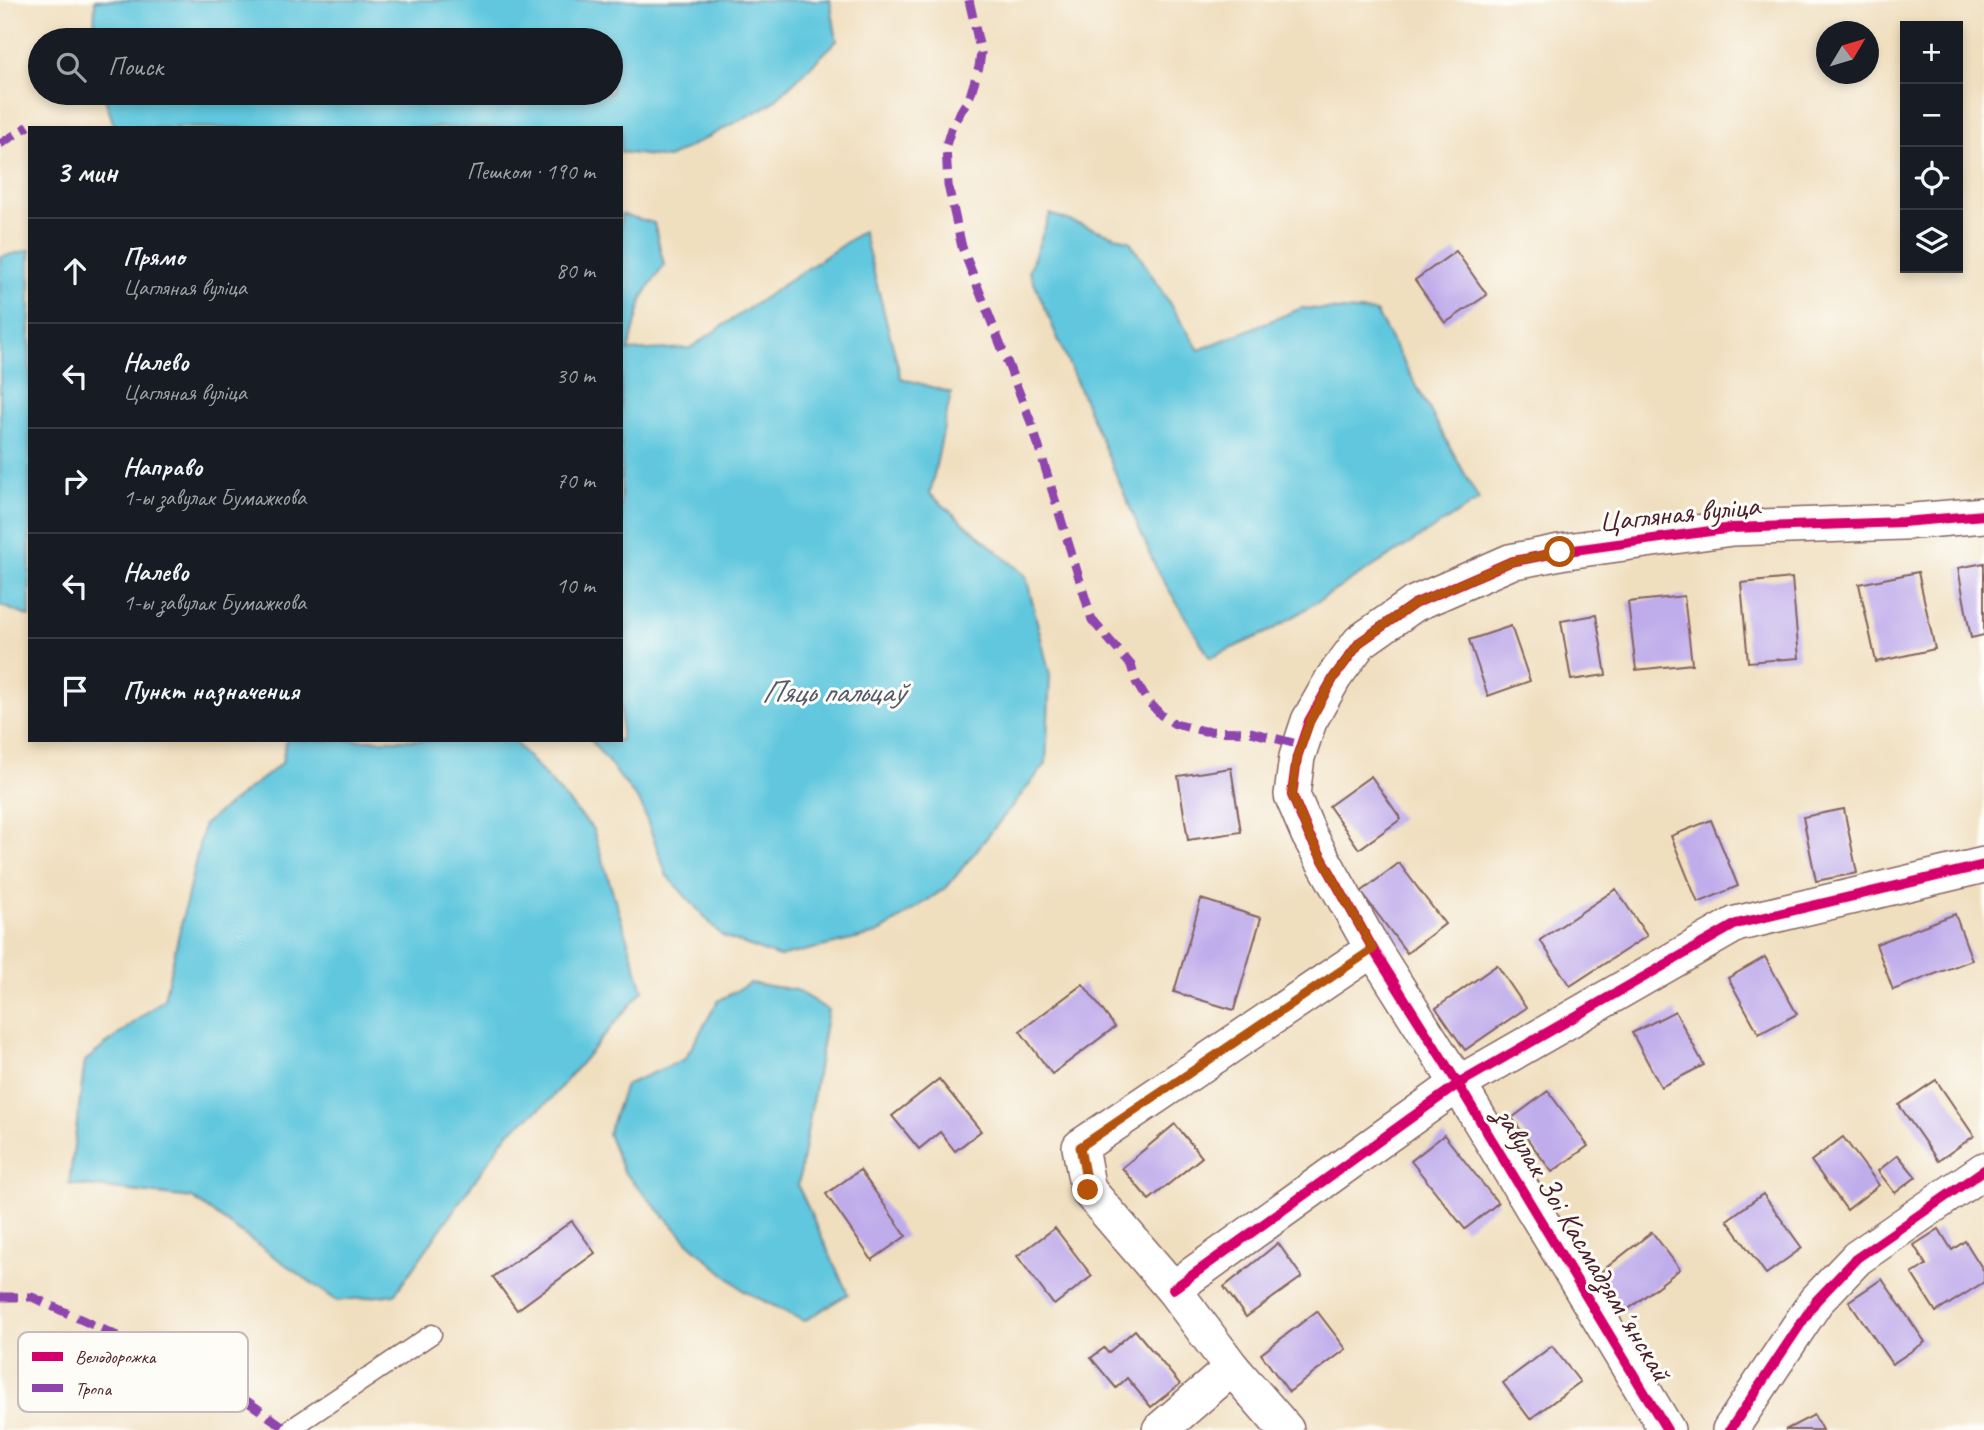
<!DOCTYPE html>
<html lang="ru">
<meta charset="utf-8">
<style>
:root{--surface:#171b24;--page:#242831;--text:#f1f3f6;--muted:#9ea1a6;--line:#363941}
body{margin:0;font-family:Caveat,sans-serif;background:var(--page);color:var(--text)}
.controls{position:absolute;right:21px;top:21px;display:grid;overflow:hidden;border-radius:0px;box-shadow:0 4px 10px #0003}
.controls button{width:63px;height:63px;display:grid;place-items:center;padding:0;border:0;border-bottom:2px solid var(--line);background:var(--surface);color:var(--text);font:35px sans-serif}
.compass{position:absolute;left:1816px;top:21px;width:63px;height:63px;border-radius:50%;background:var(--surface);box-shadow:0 4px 10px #0003;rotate:52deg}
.stop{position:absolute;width:21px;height:21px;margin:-16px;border:5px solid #b45309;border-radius:50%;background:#fff}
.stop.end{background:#b45309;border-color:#fff;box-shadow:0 2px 7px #0008}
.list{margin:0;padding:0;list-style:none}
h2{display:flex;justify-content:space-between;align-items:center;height:91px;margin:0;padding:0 28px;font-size:30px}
h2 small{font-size:23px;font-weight:400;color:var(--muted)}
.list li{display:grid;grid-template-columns:46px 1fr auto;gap:21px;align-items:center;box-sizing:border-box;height:105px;padding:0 28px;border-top:2px solid var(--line)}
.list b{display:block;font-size:26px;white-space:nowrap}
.list p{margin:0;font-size:23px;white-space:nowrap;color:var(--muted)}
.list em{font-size:23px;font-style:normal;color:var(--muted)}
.icon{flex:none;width:38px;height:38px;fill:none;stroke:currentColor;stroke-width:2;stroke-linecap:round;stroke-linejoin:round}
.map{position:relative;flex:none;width:1984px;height:1430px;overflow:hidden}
.search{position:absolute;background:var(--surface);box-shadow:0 4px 10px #0003;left:28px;top:28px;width:595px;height:77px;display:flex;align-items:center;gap:18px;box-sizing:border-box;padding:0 24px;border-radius:38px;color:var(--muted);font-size:26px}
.panel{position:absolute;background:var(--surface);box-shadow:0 4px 10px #0003;left:28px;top:126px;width:595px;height:616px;border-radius:0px}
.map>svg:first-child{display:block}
</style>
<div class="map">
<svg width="1984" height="1430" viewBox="0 0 1984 1430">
<rect width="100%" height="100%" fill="#fdfcf7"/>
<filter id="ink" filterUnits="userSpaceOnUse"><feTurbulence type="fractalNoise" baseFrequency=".0143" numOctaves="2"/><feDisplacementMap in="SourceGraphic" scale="14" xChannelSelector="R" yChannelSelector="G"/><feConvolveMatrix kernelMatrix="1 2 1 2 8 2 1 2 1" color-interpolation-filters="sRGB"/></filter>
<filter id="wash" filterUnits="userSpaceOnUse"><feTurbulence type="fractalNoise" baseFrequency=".00686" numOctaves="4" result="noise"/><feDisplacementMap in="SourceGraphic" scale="28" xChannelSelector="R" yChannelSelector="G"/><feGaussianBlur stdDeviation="1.57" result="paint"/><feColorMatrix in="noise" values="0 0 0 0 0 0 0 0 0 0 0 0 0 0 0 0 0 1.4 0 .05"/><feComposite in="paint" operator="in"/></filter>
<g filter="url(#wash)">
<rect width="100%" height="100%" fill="#f0dfbf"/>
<!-- water -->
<g fill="#61c7de" stroke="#567384" stroke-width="2">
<path d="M95,0H830L837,41L771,104L668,158L621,152V128H115L103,93H611V40H94Z"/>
<path d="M621,214L654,223L664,265L643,296L628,351L690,348L863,231L901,378L951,393L930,494L1026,576L1050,676L1046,764L947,887L877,934L779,957L722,936L667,876L641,804L591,740H621Z"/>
<path d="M1050,214L1130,241L1199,350L1302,308L1376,312L1479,500L1272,630L1210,658L1156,568L1029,271Z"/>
<path d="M30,250V617L0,605V257Z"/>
<path d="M286,740H513L593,829L643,990L548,1102L508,1133L395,1294L337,1301L192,1198L69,1184L85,1061L164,999L204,824L282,763Z"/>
<path d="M750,983L796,990L828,1010L798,1186L848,1294L804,1321L744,1291L689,1243L623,1171L608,1134L625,1085L685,1059L718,1001Z"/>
</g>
<g id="blocks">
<!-- building -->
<g fill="#bfaceb">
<path d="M1456,251L1487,295L1445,323L1415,280Z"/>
<path d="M1984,563V635L1971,638L1958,568Z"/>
<path d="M1918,572L1935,649L1876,662L1859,584Z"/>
<path d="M1792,578L1799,658L1748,662L1741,583Z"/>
<path d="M1684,596L1692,664L1636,670L1628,602Z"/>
<path d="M1596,615L1606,675L1571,680L1561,621Z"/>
<path d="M1511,626L1530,681L1488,696L1469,640Z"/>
<path d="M1231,768L1241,832L1188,840L1178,776Z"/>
<path d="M1371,776L1401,819L1359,849L1329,806Z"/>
<path d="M1844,809L1857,873L1816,881L1803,817Z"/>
<path d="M1711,820L1738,886L1698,903L1671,836Z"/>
<path d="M1399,863L1445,924L1407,953L1361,892Z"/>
<path d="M1616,889L1647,936L1570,986L1540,940Z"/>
<path d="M1201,899L1261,918L1234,1010L1174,992Z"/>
<path d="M1955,914L1972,960L1893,990L1876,944Z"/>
<path d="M1765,957L1797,1014L1759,1034L1728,978Z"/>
<path d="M1497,965L1526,1008L1465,1050L1436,1008Z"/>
<path d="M1083,984L1115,1027L1052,1074L1020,1031Z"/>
<path d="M1675,1011L1704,1065L1661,1087L1632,1033Z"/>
<path d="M939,1079L981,1131L955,1151L940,1132L919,1149L892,1116Z"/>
<path d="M1936,1080L1974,1136L1938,1161L1899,1105Z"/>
<path d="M1548,1091L1588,1146L1552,1172L1512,1118Z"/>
<path d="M1175,1124L1202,1157L1149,1200L1122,1168Z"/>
<path d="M1444,1135L1498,1203L1465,1229L1411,1161Z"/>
<path d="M1843,1137L1879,1185L1847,1210L1811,1161Z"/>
<path d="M1898,1155L1916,1177L1895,1193L1878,1171Z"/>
<path d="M860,1170L906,1236L872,1260L826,1194Z"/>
<path d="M1763,1194L1802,1248L1766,1274L1727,1220Z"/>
<path d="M572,1221L595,1253L517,1310L493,1277Z"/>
<path d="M1055,1228L1092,1276L1054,1305L1017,1256Z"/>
<path d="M1939,1229L1952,1250L1965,1241L1984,1271V1282L1936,1312L1912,1274L1926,1265L1914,1245Z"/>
<path d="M1652,1232L1680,1269L1626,1311L1597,1275Z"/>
<path d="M1278,1243L1302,1277L1246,1317L1224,1287Z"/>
<path d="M1882,1279L1925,1342L1892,1364L1849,1301Z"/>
<path d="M1317,1311L1346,1349L1289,1392L1261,1354Z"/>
<path d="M1135,1330L1180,1384L1151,1407L1127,1378L1116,1388L1091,1358L1104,1348L1108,1353Z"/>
<path d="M1552,1346L1580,1382L1530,1419L1503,1383Z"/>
<path d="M1814,1415L1822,1430H1785Z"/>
</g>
</g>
</g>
<g filter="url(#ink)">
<use href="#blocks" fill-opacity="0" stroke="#84625f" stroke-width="2"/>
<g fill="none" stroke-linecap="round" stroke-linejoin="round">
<!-- lane casing -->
<g stroke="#84625f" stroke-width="21">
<path id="lane" d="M289,1430L432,1334"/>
</g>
<!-- street casing -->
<g stroke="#84625f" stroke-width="38">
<g id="street">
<path d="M1173,1289L1458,1084L1736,924L1984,865"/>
<path d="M1160,1430L1232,1368"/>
<path d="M1286,1430L1232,1368L1173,1289L1088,1190L1080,1147L1373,949"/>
<path d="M1667,1430L1458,1084L1373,949L1309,835L1292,795L1297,757L1309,721L1334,677L1360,642L1414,604L1510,562L1560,552L1732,528L1903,522L1984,515"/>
<path d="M1730,1430L1816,1301L1857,1258L1984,1170"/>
</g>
</g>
<!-- lane -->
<use href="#lane" stroke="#fff" stroke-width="18"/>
<!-- street -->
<use href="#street" stroke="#fff" stroke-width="35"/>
<!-- quiet -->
<g stroke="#8e44ad" stroke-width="9" stroke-dasharray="18 9" stroke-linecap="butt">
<path d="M969,0L981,53L979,67L970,96L952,126L946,145L948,185L962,247L1032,425L1092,620L1131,665L1136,682L1147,700L1161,715L1175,724L1204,731L1251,732L1301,745"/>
<path d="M0,144L29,126"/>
<path d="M0,1297H32L137,1345L234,1392L288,1430"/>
</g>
<!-- cycleway casing -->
<g stroke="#fdfcf7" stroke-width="15">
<g id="cycleway">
<path d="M1173,1289L1458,1084L1736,924L1984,865"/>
<path d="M1667,1430L1458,1084L1373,949L1309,835L1292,795L1297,757L1309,721L1334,677L1360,642L1414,604L1510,562L1560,552L1732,528L1903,522L1984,515"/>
<path d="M1730,1430L1816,1301L1857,1258L1984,1170"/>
</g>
</g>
<!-- cycleway -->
<use href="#cycleway" stroke="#d6006c" stroke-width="10"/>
</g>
</g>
<g fill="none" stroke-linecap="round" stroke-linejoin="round" filter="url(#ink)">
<!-- route -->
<path stroke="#b45309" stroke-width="9" d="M1088,1190L1080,1147L1373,949L1309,835L1292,795L1297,757L1310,721L1334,677L1360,642L1414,604L1510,562L1560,552"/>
</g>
<g text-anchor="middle" stroke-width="6" stroke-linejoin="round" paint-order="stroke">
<!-- street labels -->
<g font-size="30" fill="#4a1f2b" stroke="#fdfcf7">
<text transform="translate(1679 513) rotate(-6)" y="10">Цагляная вуліца</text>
<text transform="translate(1584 1244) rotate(59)" y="10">завулак Зоі Касмадзямʼянскай</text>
</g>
<!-- water labels -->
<g font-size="32" font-style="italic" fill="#525a6a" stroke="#fdfcf7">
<text x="833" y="702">Пяць пальцаў</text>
</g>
</g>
<!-- legend -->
<rect x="18" y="1332" width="230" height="80" rx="10" fill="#fdfcf7" stroke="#c7baba" stroke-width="2"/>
<rect x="32" y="1352" width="31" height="9" fill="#d6006c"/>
<rect x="32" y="1384" width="31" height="8" fill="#8e44ad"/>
<g font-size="19" fill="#4a1f2b">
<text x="75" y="1363">Велодорожка</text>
<text x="75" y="1395">Тропа</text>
</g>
</svg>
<div class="controls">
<button>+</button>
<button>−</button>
<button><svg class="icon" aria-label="locate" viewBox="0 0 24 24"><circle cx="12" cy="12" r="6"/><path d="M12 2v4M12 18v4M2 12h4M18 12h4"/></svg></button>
<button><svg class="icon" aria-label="layers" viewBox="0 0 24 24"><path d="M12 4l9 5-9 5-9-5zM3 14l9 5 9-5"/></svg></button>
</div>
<svg class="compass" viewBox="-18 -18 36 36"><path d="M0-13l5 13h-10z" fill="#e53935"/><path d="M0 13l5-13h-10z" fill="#9ea1a6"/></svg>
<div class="stop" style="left:1560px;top:552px"></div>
<div class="stop end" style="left:1088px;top:1190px"></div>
<div class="search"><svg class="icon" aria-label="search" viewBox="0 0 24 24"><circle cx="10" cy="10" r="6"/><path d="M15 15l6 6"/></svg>Поиск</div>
<section class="panel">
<h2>3 мин<small>Пешком · 190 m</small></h2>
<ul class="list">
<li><svg class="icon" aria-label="ahead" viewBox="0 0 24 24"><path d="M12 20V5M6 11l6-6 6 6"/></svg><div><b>Прямо</b><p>Цагляная вуліца</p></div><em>80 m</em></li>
<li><svg class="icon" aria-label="left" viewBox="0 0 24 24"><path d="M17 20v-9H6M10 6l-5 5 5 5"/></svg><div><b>Налево</b><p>Цагляная вуліца</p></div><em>30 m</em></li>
<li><svg class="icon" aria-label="right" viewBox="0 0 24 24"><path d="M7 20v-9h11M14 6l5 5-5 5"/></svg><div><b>Направо</b><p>1-ы завулак Бумажкова</p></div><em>70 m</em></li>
<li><svg class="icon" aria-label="left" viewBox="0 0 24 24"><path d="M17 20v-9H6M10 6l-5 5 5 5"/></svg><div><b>Налево</b><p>1-ы завулак Бумажкова</p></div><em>10 m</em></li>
<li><svg class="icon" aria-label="arrive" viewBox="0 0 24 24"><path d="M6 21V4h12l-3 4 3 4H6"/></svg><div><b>Пункт назначения</b></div></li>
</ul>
</section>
</div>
